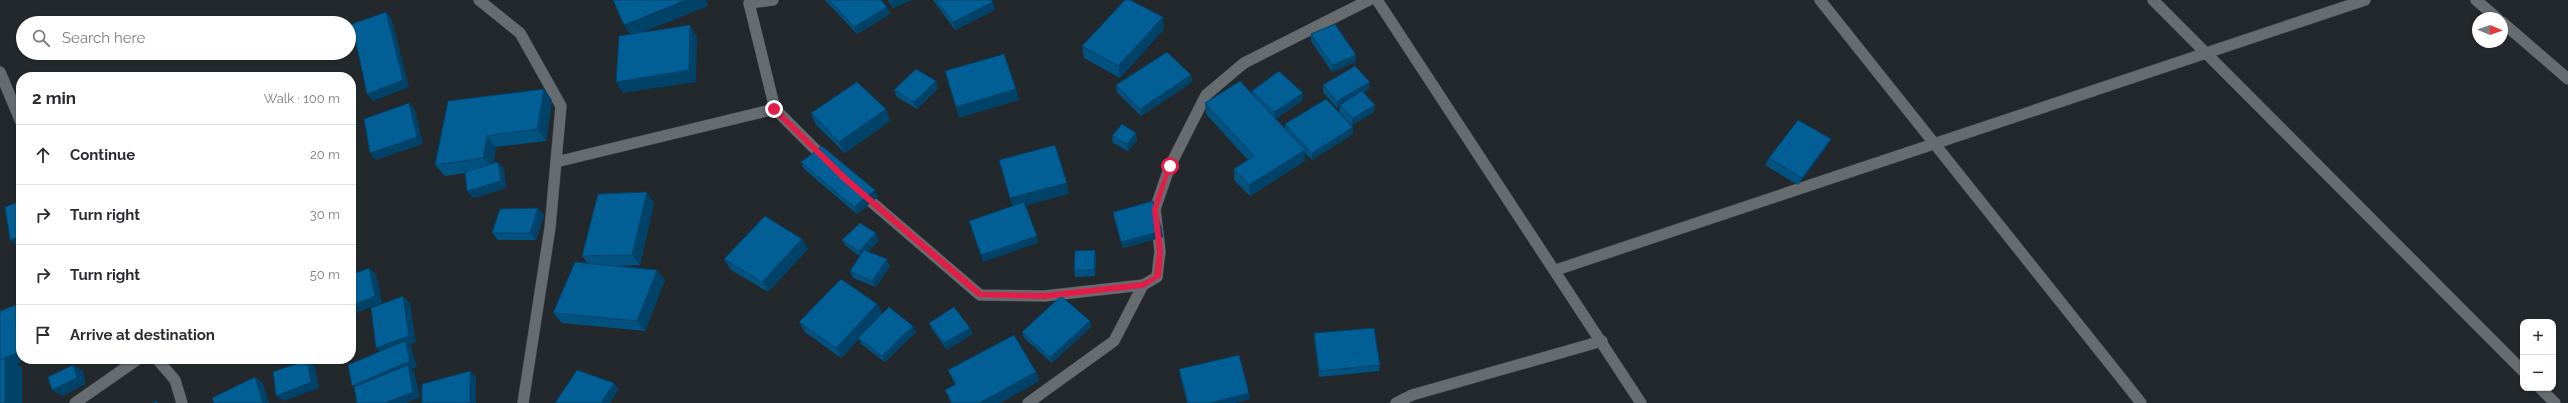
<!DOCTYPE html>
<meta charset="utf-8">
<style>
:root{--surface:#fff;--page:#f2f2f3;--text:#2b2b33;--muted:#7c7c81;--line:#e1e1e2}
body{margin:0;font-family:Raleway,sans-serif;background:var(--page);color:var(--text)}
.controls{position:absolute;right:12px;bottom:12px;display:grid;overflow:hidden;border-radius:8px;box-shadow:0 1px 3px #0004}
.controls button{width:36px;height:36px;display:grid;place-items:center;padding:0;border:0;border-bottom:1px solid var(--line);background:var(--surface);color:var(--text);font:20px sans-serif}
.compass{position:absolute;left:2472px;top:12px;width:36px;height:36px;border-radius:50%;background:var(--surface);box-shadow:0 1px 3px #0004;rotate:92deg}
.stop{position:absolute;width:12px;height:12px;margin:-9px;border:3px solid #e11d48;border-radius:50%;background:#fff}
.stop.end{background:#e11d48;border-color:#fff;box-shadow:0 1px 4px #0008}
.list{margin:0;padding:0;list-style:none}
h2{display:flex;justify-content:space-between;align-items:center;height:52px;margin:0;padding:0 16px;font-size:17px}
h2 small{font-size:13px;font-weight:400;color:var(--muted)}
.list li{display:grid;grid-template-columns:26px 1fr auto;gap:12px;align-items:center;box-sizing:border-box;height:60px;padding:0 16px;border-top:1px solid var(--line)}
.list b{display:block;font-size:15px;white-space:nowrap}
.list em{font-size:13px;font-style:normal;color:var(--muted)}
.icon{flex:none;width:22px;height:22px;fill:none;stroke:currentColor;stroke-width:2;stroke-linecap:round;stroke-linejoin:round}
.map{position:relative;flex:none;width:2568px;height:403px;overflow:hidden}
.search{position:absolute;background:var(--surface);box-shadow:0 1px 3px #0004;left:16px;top:16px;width:340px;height:44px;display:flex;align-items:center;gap:10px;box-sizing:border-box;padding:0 14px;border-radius:22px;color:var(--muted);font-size:15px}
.panel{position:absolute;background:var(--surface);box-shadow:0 1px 3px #0004;left:16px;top:72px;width:340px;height:292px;border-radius:16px}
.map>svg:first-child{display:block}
</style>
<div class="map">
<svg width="2568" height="403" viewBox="0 0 2568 403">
<rect width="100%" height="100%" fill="#23282c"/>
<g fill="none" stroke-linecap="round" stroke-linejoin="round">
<!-- service casing -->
<g stroke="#404346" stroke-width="12">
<g id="service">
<path d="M479,0L520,33L561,106L550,228L523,403"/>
<path d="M773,0L749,3L775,109L827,161"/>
<path d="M0,72L21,122"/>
<path d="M556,162L775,109"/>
<path d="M861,193L980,295L1044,296L1143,285L1157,277L1160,251L1155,209L1170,166L1206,95L1244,63L1369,0"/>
<path d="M157,359L175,380L182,403"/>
<path d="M75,403L138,359"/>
<path d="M1028,403L1114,341L1143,285"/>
<path d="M1396,403L1412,395L1602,341"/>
</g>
</g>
<!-- minor casing -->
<g stroke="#404346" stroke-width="12">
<g id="minor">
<path d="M1377,0L1641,403"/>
<path d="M1820,0L2141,403"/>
<path d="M2153,0L2523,371"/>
<path d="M2476,0L2497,18"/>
<path d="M2502,22L2568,79"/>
<path d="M1556,270L2365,0"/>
<path d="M2540,388L2555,403"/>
</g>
</g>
<!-- service -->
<use href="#service" stroke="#676c70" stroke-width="11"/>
<!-- minor -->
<use href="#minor" stroke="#676c70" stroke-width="11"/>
</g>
<!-- wall -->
<g fill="#025280">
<path d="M825,0H881L890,14L857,34Z"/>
<path d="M888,0H912L893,8Z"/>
<path d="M933,0H991L995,10L955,30Z"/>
<path d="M1164,29L1120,78L1084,58L1082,46Z"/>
<path d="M1311,34L1356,62L1332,72L1311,41Z"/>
<path d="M1191,75L1192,82L1141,116L1117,92L1116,85Z"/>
<path d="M1323,85L1369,89L1363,93L1374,112L1352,125L1339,112L1340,106L1337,108L1323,92Z"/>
<path d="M938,88L917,109L897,97L894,90Z"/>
<path d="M1252,91L1303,93V100L1275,119L1285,129V124L1353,134L1312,160L1305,153V161L1250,196L1234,180V169L1248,160L1206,114L1205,103L1252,94Z"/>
<path d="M552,100L546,141L496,147L493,163L498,162L504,169L506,188L473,198L465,173L445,176L435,165L448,101Z"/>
<path d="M886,109L890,121L845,153L816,125L811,113Z"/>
<path d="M1112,136L1137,140L1128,151L1113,143Z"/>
<path d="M1831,139L1827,146L1798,185L1765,165L1769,158Z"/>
<path d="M801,162L878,197L857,214L804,169Z"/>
<path d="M654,203L640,265L615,266L665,280L645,331L562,323L553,313L588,264L582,256Z"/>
<path d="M1113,212L1162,231L1163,237L1123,248L1114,219Z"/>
<path d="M544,215L536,240H498L492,233Z"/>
<path d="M802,239L808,249L768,292L731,270L724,259Z"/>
<path d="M842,240H879L868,252L890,266L876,287L853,278L850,271L860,256L846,246Z"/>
<path d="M1095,250L1096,257L1095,276L1075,277L1074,270Z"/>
<path d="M877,304L882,314L913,326L916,332L885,362L861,344L859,339L841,358L805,332L799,322Z"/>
<path d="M1090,321L1091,327L1052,363L1024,338L1022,332Z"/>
<path d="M929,323L970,328L972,334L947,350L932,329Z"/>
<path d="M1314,333L1380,365L1379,371L1319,377L1314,339Z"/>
<path d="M1179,369L1249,393L1250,399L1234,403H1187L1180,375Z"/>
<path d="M948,370L1036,372L1039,381L1000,403H951L945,390L955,385Z"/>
</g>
<!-- shaded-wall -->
<g fill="#014268">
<path d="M686,0H706L708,6L631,37L624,25Z"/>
<path d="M893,0H912L893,8L891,1Z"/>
<path d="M993,2L995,10L955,30L953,22Z"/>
<path d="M887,7L890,14L857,34L854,27Z"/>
<path d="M386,12L392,19L409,87L373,101L367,94Z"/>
<path d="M1163,17L1164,29L1120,78L1118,66Z"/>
<path d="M690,25L697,37L696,82L623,93L616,82Z"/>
<path d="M1356,55V62L1332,72V65Z"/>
<path d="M1191,75L1192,82L1141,116L1140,109Z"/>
<path d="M936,81L938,88L917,109L914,102Z"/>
<path d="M1370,82L1369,89L1341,105H1340V106L1337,108V101Z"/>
<path d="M544,89L552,100L546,141L537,129Z"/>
<path d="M1016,89L1019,100L959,118L956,107Z"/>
<path d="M1303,93V100L1274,119V112Z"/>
<path d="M409,103L415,110L423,144L376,160L370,153Z"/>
<path d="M1375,105L1374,112L1352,125L1353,118Z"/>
<path d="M886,109L890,121L845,153L839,142Z"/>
<path d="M1353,127V134L1312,160V153Z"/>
<path d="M1136,133L1137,140L1128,151L1127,144Z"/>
<path d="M487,136L496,147L493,169L483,158Z"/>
<path d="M1831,139L1827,146L1798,185L1802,178Z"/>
<path d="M1305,150V161L1250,196L1249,185Z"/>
<path d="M498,162L504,169L506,188L473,198L467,191Z"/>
<path d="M1067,183L1069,194L1013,209L1010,198Z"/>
<path d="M875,190L878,197L857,214L854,207Z"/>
<path d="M647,192L654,203L640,265L632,255Z"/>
<path d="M538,208L544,215L536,240L530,233Z"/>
<path d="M1162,231L1163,237L1123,248L1121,242Z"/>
<path d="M876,233L879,240L862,258L859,251Z"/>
<path d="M21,236V246L19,247L10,240Z"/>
<path d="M1037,236L1038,243L983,262L981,255Z"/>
<path d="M802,239L808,249L768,292L762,282Z"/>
<path d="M1095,250L1096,257L1095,276L1094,270Z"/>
<path d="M887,259L890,266L876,287L872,281Z"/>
<path d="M369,268L376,274L382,303L351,315V306Z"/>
<path d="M657,270L665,280L645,331L637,321Z"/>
<path d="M403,296L410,303L416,342L409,345L411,347L417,367L412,369L414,371L420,397L406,403H385L359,392L352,386L384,354L376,348Z"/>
<path d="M877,304L882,314L858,338L859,339L841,358L836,348Z"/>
<path d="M16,305L21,308V359H27L16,364L22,367V403H5L0,370Z"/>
<path d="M1090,321L1091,327L1052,363L1050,357Z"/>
<path d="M913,326L916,332L885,362L882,356Z"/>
<path d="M970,328L972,334L947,350L944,343Z"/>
<path d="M307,360L315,365L319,388L284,401L276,396Z"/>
<path d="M73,365L83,371L86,384L62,396L52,390Z"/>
<path d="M470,371L476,377V403H466Z"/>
<path d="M1036,372L1039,381L1000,403H979Z"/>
<path d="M255,377L263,383L269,403H263Z"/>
<path d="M614,383L619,389L610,403H601Z"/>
<path d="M1249,393L1250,399L1234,403H1210Z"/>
</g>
<!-- building -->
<g fill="#025f95" stroke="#014268">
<path d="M613,0H686L624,25Z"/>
<path d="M829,0H881L887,7L854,27Z"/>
<path d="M936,0H991L993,2L953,22Z"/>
<path d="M1125,0H1130L1163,17L1118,66L1082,46Z"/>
<path d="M386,12L403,80L367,94L352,24Z"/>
<path d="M1335,24L1356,55L1332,65L1311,34Z"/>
<path d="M690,25L689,70L616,82L619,36Z"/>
<path d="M1167,52L1191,75L1140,109L1116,85Z"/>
<path d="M1004,54L1016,89L956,107L945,71Z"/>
<path d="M1355,66L1370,82L1337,101L1323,85Z"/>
<path d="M916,69L936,81L914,102L894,90Z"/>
<path d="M1279,71L1303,93L1274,112L1252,91Z"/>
<path d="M1240,81L1305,150L1249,185L1234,169L1254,156L1205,103Z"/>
<path d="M857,82L886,109L839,142L811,113Z"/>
<path d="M544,89L537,129L487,136L483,158L435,165L448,101Z"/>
<path d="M1362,91L1375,105L1353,118L1340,105Z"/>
<path d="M1326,99L1353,127L1312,153L1285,124Z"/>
<path d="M409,103L417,137L370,153L364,119Z"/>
<path d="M1798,120L1831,139L1802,178L1769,158Z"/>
<path d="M1122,124L1136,133L1127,144L1112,136Z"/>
<path d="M1055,145L1067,183L1010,198L999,160Z"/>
<path d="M822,146L875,190L854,207L801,162Z"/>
<path d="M498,162L501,181L467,191L465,172Z"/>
<path d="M647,192L632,255L582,256L598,194Z"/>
<path d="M21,201V236L10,240L5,207Z"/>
<path d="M1153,201L1162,231L1121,242L1113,212Z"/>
<path d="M1024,202L1037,236L981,255L969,221Z"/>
<path d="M538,208L530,233H492L500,209Z"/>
<path d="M765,216L802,239L762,282L724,259Z"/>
<path d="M860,223L876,233L859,251L842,240Z"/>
<path d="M864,250L887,259L872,281L850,271Z"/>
<path d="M1095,250L1094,270H1074L1075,251Z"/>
<path d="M575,262L657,270L637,321L553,313Z"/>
<path d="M369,268L375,296L351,306V275Z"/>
<path d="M841,279L877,304L836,348L799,322Z"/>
<path d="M403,296L409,336L376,348L371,308Z"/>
<path d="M1061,296L1090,321L1050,357L1022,332Z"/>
<path d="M16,305L17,353L0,360V311Z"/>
<path d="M889,307L913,326L882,356L858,338Z"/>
<path d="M954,307L970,328L944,343L929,323Z"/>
<path d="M1374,328L1380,365L1319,371L1314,333Z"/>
<path d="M1014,335L1036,372L979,403H952L945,390L956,384L948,370Z"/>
<path d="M405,341L410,361L352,386L348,365Z"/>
<path d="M1239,355L1249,393L1210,403H1188L1179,369Z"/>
<path d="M5,358V403H0V360Z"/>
<path d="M307,360L311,382L276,396L273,372Z"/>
<path d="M73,365L77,378L52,390L48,377Z"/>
<path d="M408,365L413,392L385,403H357L354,387Z"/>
<path d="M577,370L614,383L601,403H555Z"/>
<path d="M470,371V402L466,403H422V384Z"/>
<path d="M255,377L263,403H214L212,398Z"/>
<path d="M156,401L158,403H153Z"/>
</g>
<!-- route -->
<path fill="#e11d48" d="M772,108H777L849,178L982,292L1044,293L1142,282L1154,276L1157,251L1152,209L1167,166L1172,164L1158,209L1163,251L1161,277L1143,288L1044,299L978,297L844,182L772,111Z"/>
</svg>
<div class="controls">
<button>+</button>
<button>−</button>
</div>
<svg class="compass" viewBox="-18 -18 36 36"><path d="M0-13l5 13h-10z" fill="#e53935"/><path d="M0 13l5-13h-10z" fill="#7c7c81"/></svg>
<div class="stop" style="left:1170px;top:166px"></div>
<div class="stop end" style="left:774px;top:109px"></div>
<div class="search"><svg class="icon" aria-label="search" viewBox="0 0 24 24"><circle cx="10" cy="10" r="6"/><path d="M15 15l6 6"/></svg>Search here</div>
<section class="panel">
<h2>2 min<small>Walk · 100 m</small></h2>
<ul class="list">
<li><svg class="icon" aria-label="ahead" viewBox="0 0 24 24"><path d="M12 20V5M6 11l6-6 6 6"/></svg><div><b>Continue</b></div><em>20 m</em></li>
<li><svg class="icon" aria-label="right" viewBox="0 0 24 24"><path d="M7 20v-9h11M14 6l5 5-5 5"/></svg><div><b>Turn right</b></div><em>30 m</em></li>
<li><svg class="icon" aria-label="right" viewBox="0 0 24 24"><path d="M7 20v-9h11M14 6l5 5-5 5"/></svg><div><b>Turn right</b></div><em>50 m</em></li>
<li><svg class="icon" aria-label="arrive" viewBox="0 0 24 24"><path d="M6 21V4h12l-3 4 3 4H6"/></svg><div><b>Arrive at destination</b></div></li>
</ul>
</section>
</div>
